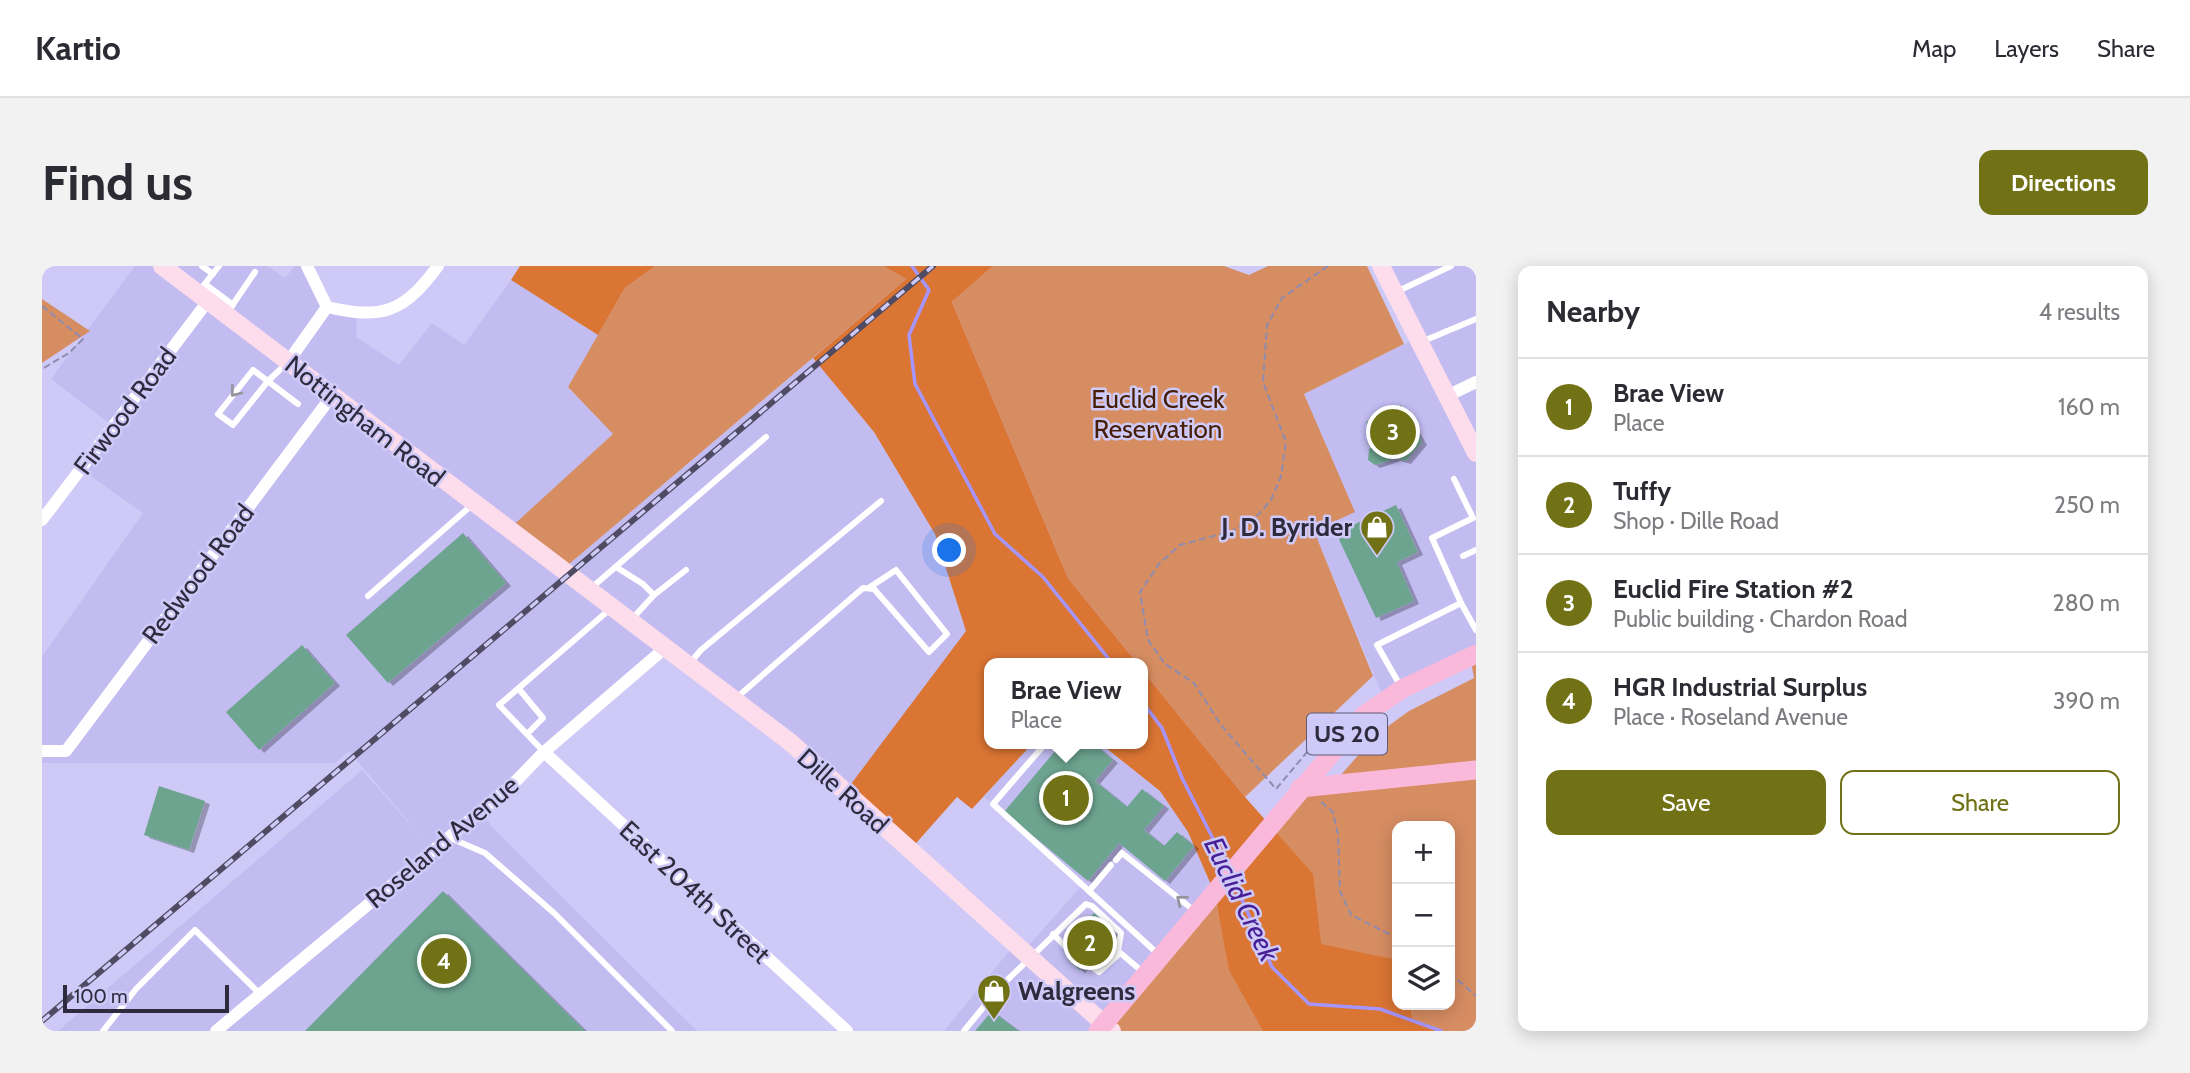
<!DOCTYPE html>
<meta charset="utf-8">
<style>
:root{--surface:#fff;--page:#f2f2f3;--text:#2b2b33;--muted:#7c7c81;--line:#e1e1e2;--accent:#717115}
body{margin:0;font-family:Cabin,sans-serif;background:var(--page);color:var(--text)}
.controls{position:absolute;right:21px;bottom:21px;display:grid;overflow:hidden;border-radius:14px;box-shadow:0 4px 18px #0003}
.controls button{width:63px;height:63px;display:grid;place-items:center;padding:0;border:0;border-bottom:2px solid var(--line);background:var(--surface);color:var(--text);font:35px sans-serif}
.scale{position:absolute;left:21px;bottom:18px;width:166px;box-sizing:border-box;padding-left:7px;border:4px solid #2d2b3d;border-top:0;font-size:19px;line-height:24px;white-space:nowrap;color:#2d2b3d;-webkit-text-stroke:5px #cec9f7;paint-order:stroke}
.you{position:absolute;left:908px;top:285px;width:24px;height:24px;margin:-18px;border:5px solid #fff;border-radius:50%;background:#1a73e8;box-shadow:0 0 0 10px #1a73e833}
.badge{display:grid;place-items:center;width:46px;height:46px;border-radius:50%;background:var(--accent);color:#fff;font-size:23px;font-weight:700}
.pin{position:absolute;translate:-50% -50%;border:4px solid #fff;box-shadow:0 2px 7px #0006}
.popup{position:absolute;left:942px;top:392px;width:164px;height:91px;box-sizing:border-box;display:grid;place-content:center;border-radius:14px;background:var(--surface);filter:drop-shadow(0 2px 5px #0005);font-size:23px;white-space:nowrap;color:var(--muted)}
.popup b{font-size:26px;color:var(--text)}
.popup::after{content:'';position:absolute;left:50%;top:100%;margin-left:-14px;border:14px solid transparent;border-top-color:var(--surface)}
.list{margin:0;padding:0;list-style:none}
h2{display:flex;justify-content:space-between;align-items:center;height:91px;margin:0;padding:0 28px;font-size:30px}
h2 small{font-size:23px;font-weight:400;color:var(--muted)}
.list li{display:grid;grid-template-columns:46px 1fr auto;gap:21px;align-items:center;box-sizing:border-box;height:98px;padding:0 28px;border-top:2px solid var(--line)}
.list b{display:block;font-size:26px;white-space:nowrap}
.list p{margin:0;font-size:23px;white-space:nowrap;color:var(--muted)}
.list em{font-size:23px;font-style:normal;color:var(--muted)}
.actions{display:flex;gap:14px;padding:21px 28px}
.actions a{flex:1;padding:16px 0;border:2px solid var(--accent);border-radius:14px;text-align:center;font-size:24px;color:var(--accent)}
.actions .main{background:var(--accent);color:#fff}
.icon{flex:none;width:38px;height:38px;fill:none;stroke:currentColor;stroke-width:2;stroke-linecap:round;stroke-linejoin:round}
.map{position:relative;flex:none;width:1434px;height:765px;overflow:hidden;border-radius:14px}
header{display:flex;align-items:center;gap:42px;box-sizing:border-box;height:98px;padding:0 35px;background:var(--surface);border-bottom:2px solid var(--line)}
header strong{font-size:33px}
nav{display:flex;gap:38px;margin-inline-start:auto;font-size:24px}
.intro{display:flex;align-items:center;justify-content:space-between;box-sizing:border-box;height:168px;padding:0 42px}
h1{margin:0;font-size:49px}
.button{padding:18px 32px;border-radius:14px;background:var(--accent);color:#fff;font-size:24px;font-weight:700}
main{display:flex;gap:42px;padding:0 42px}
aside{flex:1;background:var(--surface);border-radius:14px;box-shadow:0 4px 18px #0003}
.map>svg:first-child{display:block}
</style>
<header>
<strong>Kartio</strong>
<nav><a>Map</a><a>Layers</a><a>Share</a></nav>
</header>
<div class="intro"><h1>Find us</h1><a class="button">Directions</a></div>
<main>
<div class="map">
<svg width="1434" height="765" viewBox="0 0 1434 765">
<defs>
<filter id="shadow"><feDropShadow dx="5" dy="3" stdDeviation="0" flood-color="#0004"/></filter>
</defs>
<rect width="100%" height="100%" fill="#cec9f7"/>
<!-- built -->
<g fill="#c2bcf1">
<path d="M93,0H225L243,12L253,0H265L285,41L315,48L314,71L357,99L390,57L422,79L469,14L556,69L526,121L571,168L467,264L520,304L771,92L832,166L893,268L925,365L803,526L623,383L438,545L451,562L655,765H16L320,504L384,576L307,485L293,497H0V391L101,247L39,203L71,160L9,113Z"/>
<path d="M1339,0H1434V388L1342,433L1272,265L1312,246L1262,128L1375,72Z"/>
<path d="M990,478H1059L1118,525L1146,566L1173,628L1056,765H902L973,678L982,685L1040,619L942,531Z"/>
</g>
<!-- green -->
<g fill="#d78d62" fill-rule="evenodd">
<path d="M613,0H841L864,13L520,304L466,264L571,168L526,121L583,22Z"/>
<path d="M951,0H1182L1207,9L1226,0H1325L1362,78L1262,128L1313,246L1272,265L1331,410L1203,531L1101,405V397H1095L1026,312L910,36Z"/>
<path d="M0,33L48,65L0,97Z"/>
<path d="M1434,387V765H1068L1173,628L1176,644L1240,573L1228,560L1258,522L1290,519L1334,469L1367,445L1432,412L1428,390ZM1355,560H1408V739H1355Z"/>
</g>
<!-- forest -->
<g fill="#db7533">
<path d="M478,0H613L583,22L556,69L469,14Z"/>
<path d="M841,0H951L910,36L1026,312L1095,397H947V478H990L930,543L915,531L868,584L803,526L924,365L893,268L832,166L771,92L864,13Z"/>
<path d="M1101,405L1203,531L1271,608L1279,678L1355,694V739H1368L1370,754L1399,765H1221L1187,704L1173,628L1146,566L1118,525L1059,478H1101Z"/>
</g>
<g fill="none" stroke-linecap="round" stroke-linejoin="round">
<!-- stream -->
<g stroke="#a695fd" stroke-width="3.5">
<path d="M870,0L887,24L867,69L873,118L953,268L1001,311L1070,397"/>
<path d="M1101,437L1120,462L1140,512L1185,600"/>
<path d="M1192,616L1230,701L1267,738L1338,743L1399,765"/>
</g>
</g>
<!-- building -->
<g fill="#6da490" filter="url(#shadow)">
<path d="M1359,139L1380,176L1364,195L1354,192L1333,199L1326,194L1327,183L1333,179L1324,156Z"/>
<path d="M1354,239L1376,286L1355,296L1372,335L1334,352L1294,267Z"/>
<path d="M421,267L464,317L346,417L304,369Z"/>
<path d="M260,379L293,417L217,484L184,446Z"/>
<path d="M1019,478H1052L1071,494L1053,515L1085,541L1100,523L1122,540L1102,564L1122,580L1135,566L1152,580L1123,615L1077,577L1046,615L962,546Z"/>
<path d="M117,520L163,535L147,584L102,569Z"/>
<path d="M401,625L543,765H263Z"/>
<path d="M1052,647L1073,665L1038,704L1026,694L1038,680L1029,673Z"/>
<path d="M950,745L977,765H933Z"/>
</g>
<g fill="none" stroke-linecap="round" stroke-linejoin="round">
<!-- path -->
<g stroke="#908caf" stroke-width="2" stroke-dasharray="7 3.5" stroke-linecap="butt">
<path d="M0,40L41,73L27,87L0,103"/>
<path d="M1280,476L1276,473L1234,523L1179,459L1152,417L1123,398L1106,374L1098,326L1117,298L1138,279L1190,265L1217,248L1229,234L1239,210L1244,176L1221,116L1225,59L1240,32L1286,0"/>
<path d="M1279,536L1291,546L1296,569L1298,625L1309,649L1355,672"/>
<path d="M1408,707L1434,730"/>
</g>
<!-- lane -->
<g stroke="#fff" stroke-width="6">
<path d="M160,0L171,8"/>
<path d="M163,18L191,39"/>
<path d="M161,20L177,0"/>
<path d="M1354,26L1409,0"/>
<path d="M185,47L213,6"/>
<path d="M1379,76L1434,53"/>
<path d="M245,97L226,115L191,159L176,148L211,104L256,138"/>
<path d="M1421,290L1434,284"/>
<path d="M574,301L601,318L612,329L589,354"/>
<path d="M548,323L724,171"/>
<path d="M612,329L644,304"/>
<path d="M326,330L431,238"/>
<path d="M1419,337L1434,364"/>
<path d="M647,398L659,384L839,235"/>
<path d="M1359,421L1335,379L1419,337L1390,272L1431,252L1412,213"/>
<path d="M477,423L501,452L485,468"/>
<path d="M693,433L821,322L832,323L887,386L905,368L854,304L828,321"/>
<path d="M1003,478L951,538L1047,625"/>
<path d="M502,486L457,439L567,344"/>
<path d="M406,571L443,587L512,647L630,765"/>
<path d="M1074,594L1080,587L1154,646"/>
<path d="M1069,599L1047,625L1116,688"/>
<path d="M1011,668L1028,685"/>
<path d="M1046,698L1057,706L1078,687"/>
<path d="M61,765L94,723L153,664L218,728"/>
<path d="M922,765L957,722L1044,638L1050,640L1079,667L1076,685L1102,707"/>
</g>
<!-- street -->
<g stroke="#fff" stroke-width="12">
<path d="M265,0L285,41"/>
<path d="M246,96L285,41C341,54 362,46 396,0"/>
<path d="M1405,130L1434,116"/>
<path d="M0,254L166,35"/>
<path d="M0,485H24L289,131"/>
<path d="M502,486L805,765"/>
<path d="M174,765L471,518L502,486L623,382"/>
</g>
<!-- secondary -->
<g stroke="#fddcec" stroke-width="18">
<path d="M120,0L748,476L1070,765"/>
<path d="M1339,0L1434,187"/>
</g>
<!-- primary -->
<g stroke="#fab9da" stroke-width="19">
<path d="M1258,522L1434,504"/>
<path d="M1056,765L1322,449L1360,423L1434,388"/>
</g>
<!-- rail casing -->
<g stroke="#4e4b63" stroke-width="6">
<path id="rail" d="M0,755L891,0"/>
</g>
<!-- rail -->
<use href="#rail" stroke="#cec9f7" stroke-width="3.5" stroke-dasharray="10" stroke-linecap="butt"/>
</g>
<!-- one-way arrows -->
<defs><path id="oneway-chevron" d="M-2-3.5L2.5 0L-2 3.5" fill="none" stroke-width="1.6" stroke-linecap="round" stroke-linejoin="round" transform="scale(1.75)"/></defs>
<g stroke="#96959e">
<use href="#oneway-chevron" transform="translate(193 126) rotate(128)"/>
<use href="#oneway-chevron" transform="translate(1139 634) rotate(-141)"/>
</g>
<!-- icons -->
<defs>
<g id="shop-pin" transform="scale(1.75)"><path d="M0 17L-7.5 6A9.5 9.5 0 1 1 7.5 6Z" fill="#717115" stroke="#cec9f7"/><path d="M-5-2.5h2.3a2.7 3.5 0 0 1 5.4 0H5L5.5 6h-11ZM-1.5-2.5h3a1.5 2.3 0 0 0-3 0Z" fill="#fff"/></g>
</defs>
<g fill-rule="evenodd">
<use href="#shop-pin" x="1335" y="261"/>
<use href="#shop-pin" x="952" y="725"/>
</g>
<g text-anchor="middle" stroke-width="5" stroke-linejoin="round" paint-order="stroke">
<!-- shield labels -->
<rect fill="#cec9f7" stroke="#5d5a75" stroke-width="2" x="1265" y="447.5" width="80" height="41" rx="5"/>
<g font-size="24" font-weight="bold" fill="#2d2b3d">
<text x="1305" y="476">US 20</text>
</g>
<!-- park labels -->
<g font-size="26" fill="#461e03" stroke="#cec9f7">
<text x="1116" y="142">Euclid Creek<tspan x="1116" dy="30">Reservation</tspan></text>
</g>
<!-- street labels -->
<g font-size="26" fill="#2d2b3d" stroke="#cec9f7">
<text transform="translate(83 145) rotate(-53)" y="9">Firwood Road</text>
<text transform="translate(323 155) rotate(38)" y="9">Nottingham Road</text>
<text transform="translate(156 308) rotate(-53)" y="9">Redwood Road</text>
<text transform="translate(801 525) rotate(42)" y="9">Dille Road</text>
<text transform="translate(400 576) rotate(-40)" y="9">Roseland Avenue</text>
<text transform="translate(653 626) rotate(43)" y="9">East 204th Street</text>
</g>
<!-- poi labels -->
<g font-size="26" font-weight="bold" fill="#2d2b3d" stroke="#cec9f7" text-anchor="end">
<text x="1310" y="270">J. D. Byrider</text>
<text x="976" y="734" text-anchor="start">Walgreens</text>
</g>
<!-- water labels -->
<g font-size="28" font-style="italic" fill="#461f97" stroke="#cec9f7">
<text transform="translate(1200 633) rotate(64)" y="10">Euclid Creek</text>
</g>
</g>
</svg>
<div class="controls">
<button>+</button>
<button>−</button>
<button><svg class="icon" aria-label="layers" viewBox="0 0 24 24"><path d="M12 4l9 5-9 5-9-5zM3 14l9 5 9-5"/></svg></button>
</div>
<div class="scale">100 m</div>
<div class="you"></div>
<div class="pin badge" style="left:1024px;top:532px">1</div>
<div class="popup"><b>Brae View</b>Place</div>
<div class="pin badge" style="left:1048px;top:677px">2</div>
<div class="pin badge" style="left:1351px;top:166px">3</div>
<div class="pin badge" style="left:402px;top:695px">4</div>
</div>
<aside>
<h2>Nearby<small>4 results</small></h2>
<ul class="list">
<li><span class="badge">1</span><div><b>Brae View</b><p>Place</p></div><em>160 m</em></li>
<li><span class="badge">2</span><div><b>Tuffy</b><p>Shop · Dille Road</p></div><em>250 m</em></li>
<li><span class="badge">3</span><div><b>Euclid Fire Station #2</b><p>Public building · Chardon Road</p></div><em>280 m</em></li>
<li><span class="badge">4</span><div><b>HGR Industrial Surplus</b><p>Place · Roseland Avenue</p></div><em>390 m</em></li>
</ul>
<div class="actions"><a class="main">Save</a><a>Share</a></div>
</aside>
</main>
